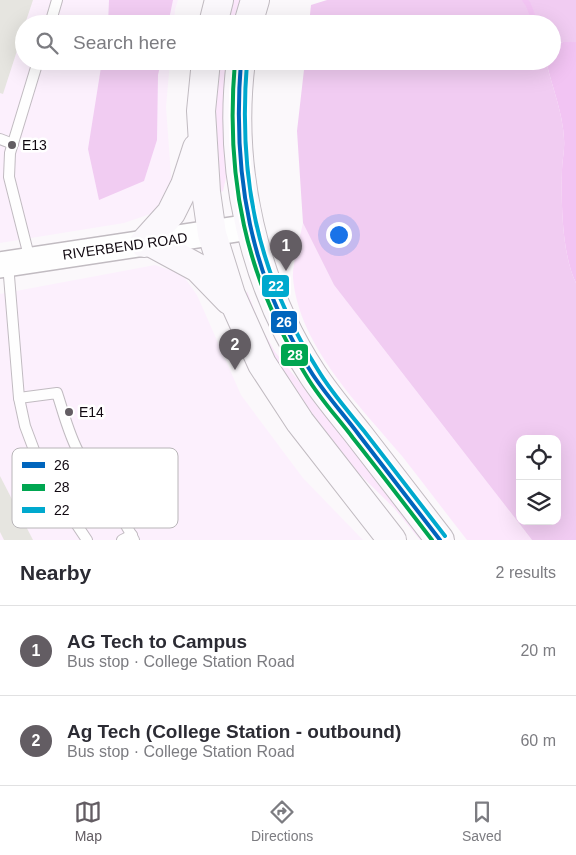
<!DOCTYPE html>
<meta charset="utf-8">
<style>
:root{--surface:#fff;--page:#f7f7f7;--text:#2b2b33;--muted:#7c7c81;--line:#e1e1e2;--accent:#635d63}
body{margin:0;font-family:Arial,sans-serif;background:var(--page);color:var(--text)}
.controls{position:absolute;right:15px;bottom:15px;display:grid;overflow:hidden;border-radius:10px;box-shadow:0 5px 20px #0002}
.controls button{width:45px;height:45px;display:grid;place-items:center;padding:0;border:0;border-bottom:1px solid var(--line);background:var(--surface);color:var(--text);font:25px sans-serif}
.you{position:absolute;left:338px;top:234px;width:18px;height:18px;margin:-12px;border:4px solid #fff;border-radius:50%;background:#1a73e8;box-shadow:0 0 0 8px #1a73e833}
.badge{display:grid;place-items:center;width:32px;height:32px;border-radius:50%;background:var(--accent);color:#fff;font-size:16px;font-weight:700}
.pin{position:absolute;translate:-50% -41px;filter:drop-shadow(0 1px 2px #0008)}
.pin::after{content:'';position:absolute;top:26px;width:18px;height:15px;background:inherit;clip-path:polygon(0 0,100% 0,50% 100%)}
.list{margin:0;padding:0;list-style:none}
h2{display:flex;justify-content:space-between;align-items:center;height:65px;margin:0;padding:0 20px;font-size:21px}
h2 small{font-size:16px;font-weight:400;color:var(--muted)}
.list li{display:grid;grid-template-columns:32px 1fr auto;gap:15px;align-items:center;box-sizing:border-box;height:90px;padding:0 20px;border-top:1px solid var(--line)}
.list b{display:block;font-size:19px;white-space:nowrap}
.list p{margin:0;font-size:16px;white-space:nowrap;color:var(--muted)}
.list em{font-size:16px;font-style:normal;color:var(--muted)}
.icon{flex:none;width:28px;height:28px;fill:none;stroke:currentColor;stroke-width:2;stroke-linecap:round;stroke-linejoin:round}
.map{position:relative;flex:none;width:576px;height:540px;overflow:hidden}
.search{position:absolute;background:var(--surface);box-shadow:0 5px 20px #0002;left:15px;right:15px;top:15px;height:55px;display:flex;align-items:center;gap:12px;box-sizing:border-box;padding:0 18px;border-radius:28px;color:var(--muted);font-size:19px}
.sheet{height:245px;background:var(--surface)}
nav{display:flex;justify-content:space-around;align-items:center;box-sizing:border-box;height:70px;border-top:1px solid var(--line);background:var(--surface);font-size:14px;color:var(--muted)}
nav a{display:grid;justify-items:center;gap:2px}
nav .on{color:var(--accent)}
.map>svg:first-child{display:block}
</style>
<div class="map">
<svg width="576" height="540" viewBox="0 0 576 540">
<rect width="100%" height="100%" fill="#fbf8fb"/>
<!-- built -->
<g fill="#fcf0fd">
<path d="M0,0H178L175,9L174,24H24V61H170L166,107L172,189L159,211L124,223L0,243Z"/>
<path d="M155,265L182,274L197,295L241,395L303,478L363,540H0V294Z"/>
</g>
<!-- green -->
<g fill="#fce7fc">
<path d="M229,0H243L238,24H223Z"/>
<path d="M217,61H231L228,169L223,191L219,193L214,91Z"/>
<path d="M303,223L334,285L532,540H467C445,512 424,484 402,456C360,406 299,346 293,278C292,265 300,237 303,223Z"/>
<path d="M247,291L261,327L275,352L428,540H420L394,508L337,452L278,366L246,300Z"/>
</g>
<!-- forest -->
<g fill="#f1ccf2" fill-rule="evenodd">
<path d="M109,0H173L168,24H108Z"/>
<path d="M327,0H576V42H563L552,46V24H309L311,5Z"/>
<path d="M102,61H161L158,75L157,140L144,181L99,200L88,149Z"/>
<path d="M305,61H546C552,87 563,113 564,139C565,150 562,160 562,170C561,202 562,255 576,283V540H532L334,285L303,223L297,131ZM520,439H557V521H520Z"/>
</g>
<!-- water -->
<path fill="#f2c4f3" d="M563,42H576V283C562,255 561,202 562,170C562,160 565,150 564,139C563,113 552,87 546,61H552V46Z"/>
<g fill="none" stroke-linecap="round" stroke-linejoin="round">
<!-- stream -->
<path stroke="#f2c4f3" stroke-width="5.5" d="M525,0L528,4L536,24"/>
</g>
<!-- building -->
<g fill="#e6e5e0">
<path d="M0,0H33L25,24H24V29L3,94L0,93Z"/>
<path d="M0,476L33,540H4L0,532Z"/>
</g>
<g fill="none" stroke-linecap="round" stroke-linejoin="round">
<!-- service casing -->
<g stroke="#c1bbc1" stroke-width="12">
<g id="service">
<path d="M50,24L57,0"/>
<path d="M0,139L13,144"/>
<path d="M30,260L9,177L10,153L38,61"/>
<path d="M8,264L19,398L25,426L43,474L87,540"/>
<path d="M19,398L57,393C64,414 69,436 80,455C97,484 119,509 134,540"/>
<path d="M122,540L132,535"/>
</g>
</g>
<!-- tertiary casing -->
<g stroke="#c1bbc1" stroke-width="28">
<path id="tertiary" d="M0,265L250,227"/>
</g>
<!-- secondary casing -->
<g stroke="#c1bbc1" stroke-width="30">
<g id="secondary">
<path d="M213,24L219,0"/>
<path d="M248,24L255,0"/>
<path d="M206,61L201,111L206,192L212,234L231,295L262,364L300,422L392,540"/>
<path d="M241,61C227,168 254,286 313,375C327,396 344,416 359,435C386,470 413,505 440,540"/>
<path d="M150,242L198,268L229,300"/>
<path d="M144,243L171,213L185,185L197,148"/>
</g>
</g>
<!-- service -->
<use href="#service" stroke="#fefefe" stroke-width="10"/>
<!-- tertiary -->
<use href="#tertiary" stroke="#fefefe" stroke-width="25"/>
<!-- secondary -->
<use href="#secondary" stroke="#fbf8fc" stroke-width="28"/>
<!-- bus-1 casing -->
<g stroke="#fff" stroke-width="8">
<path id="bus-1" d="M241,61C232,175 250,278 313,375C327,396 344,415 359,435C386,470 413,505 440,540"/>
</g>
<!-- bus-2 casing -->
<g stroke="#fff" stroke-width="8">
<path id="bus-2" d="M235,61C225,178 245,277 307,377C320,399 338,418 353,438C380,472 406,506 432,540"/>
</g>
<!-- bus-3 casing -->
<g stroke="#fff" stroke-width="8">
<path id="bus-3" d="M247,62C238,176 256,272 318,370C331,392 348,411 364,431C391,466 418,501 445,536"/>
</g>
<!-- bus-1 -->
<use href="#bus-1" stroke="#0065bd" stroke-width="4"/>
<!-- bus-2 -->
<use href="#bus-2" stroke="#00a651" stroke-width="4"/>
<!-- bus-3 -->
<use href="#bus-3" stroke="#00a9ce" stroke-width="4"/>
</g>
<!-- markers -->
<g fill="#635d63" stroke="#fff" stroke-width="2">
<circle cx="12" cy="145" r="5"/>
<circle cx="69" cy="412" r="5"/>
</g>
<g text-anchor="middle" stroke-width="5" stroke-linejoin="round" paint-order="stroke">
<!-- poi labels -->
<g font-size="14" fill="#110911" stroke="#fff" text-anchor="start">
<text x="22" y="150">E13</text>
<text x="79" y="417">E14</text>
</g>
<!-- street labels -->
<g font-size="14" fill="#110911" stroke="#fff">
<text transform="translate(125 246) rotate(-8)" y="5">RIVERBEND ROAD</text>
</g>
</g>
<!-- legend -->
<rect x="12" y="448" width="166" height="80" rx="8" fill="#fff" stroke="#b8b5b8" stroke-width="1"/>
<rect x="22" y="462" width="23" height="6" fill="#0065bd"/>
<rect x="22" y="484" width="23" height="7" fill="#00a651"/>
<rect x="22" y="507" width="23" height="6" fill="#00a9ce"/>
<g font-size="14" fill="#110911">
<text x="54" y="470">26</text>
<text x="54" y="492">28</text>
<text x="54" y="515">22</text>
</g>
<g stroke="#fff" stroke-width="2">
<rect x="261" y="274" width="29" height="24" rx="5" fill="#00a9ce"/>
<rect x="270" y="310" width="28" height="24" rx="5" fill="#0065bd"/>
<rect x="280" y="343" width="29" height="24" rx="5" fill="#00a651"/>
</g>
<g font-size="14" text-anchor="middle" font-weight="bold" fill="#fff">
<text x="276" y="291">22</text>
<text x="284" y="327">26</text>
<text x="295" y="360">28</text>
</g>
</svg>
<div class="controls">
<button><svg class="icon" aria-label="locate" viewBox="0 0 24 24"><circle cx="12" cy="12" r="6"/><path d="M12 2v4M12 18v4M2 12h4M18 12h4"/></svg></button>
<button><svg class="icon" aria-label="layers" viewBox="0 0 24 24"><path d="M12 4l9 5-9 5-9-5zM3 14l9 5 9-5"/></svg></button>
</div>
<div class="you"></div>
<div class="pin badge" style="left:286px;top:271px">1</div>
<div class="pin badge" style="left:235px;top:370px">2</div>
<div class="search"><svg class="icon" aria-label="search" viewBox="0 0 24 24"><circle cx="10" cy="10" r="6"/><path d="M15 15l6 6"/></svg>Search here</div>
</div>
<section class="sheet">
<h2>Nearby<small>2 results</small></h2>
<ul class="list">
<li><span class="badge">1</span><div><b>AG Tech to Campus</b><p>Bus stop · College Station Road</p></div><em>20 m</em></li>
<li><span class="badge">2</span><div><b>Ag Tech (College Station - outbound)</b><p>Bus stop · College Station Road</p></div><em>60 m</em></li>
</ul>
</section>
<nav>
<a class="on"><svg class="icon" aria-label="map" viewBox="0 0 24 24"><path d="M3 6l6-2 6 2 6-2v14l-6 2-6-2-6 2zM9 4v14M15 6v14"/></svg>Map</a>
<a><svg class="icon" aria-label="directions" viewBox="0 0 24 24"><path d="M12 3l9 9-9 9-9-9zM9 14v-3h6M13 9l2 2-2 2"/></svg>Directions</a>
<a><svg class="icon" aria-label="saved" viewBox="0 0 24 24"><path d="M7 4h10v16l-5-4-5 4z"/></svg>Saved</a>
</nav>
